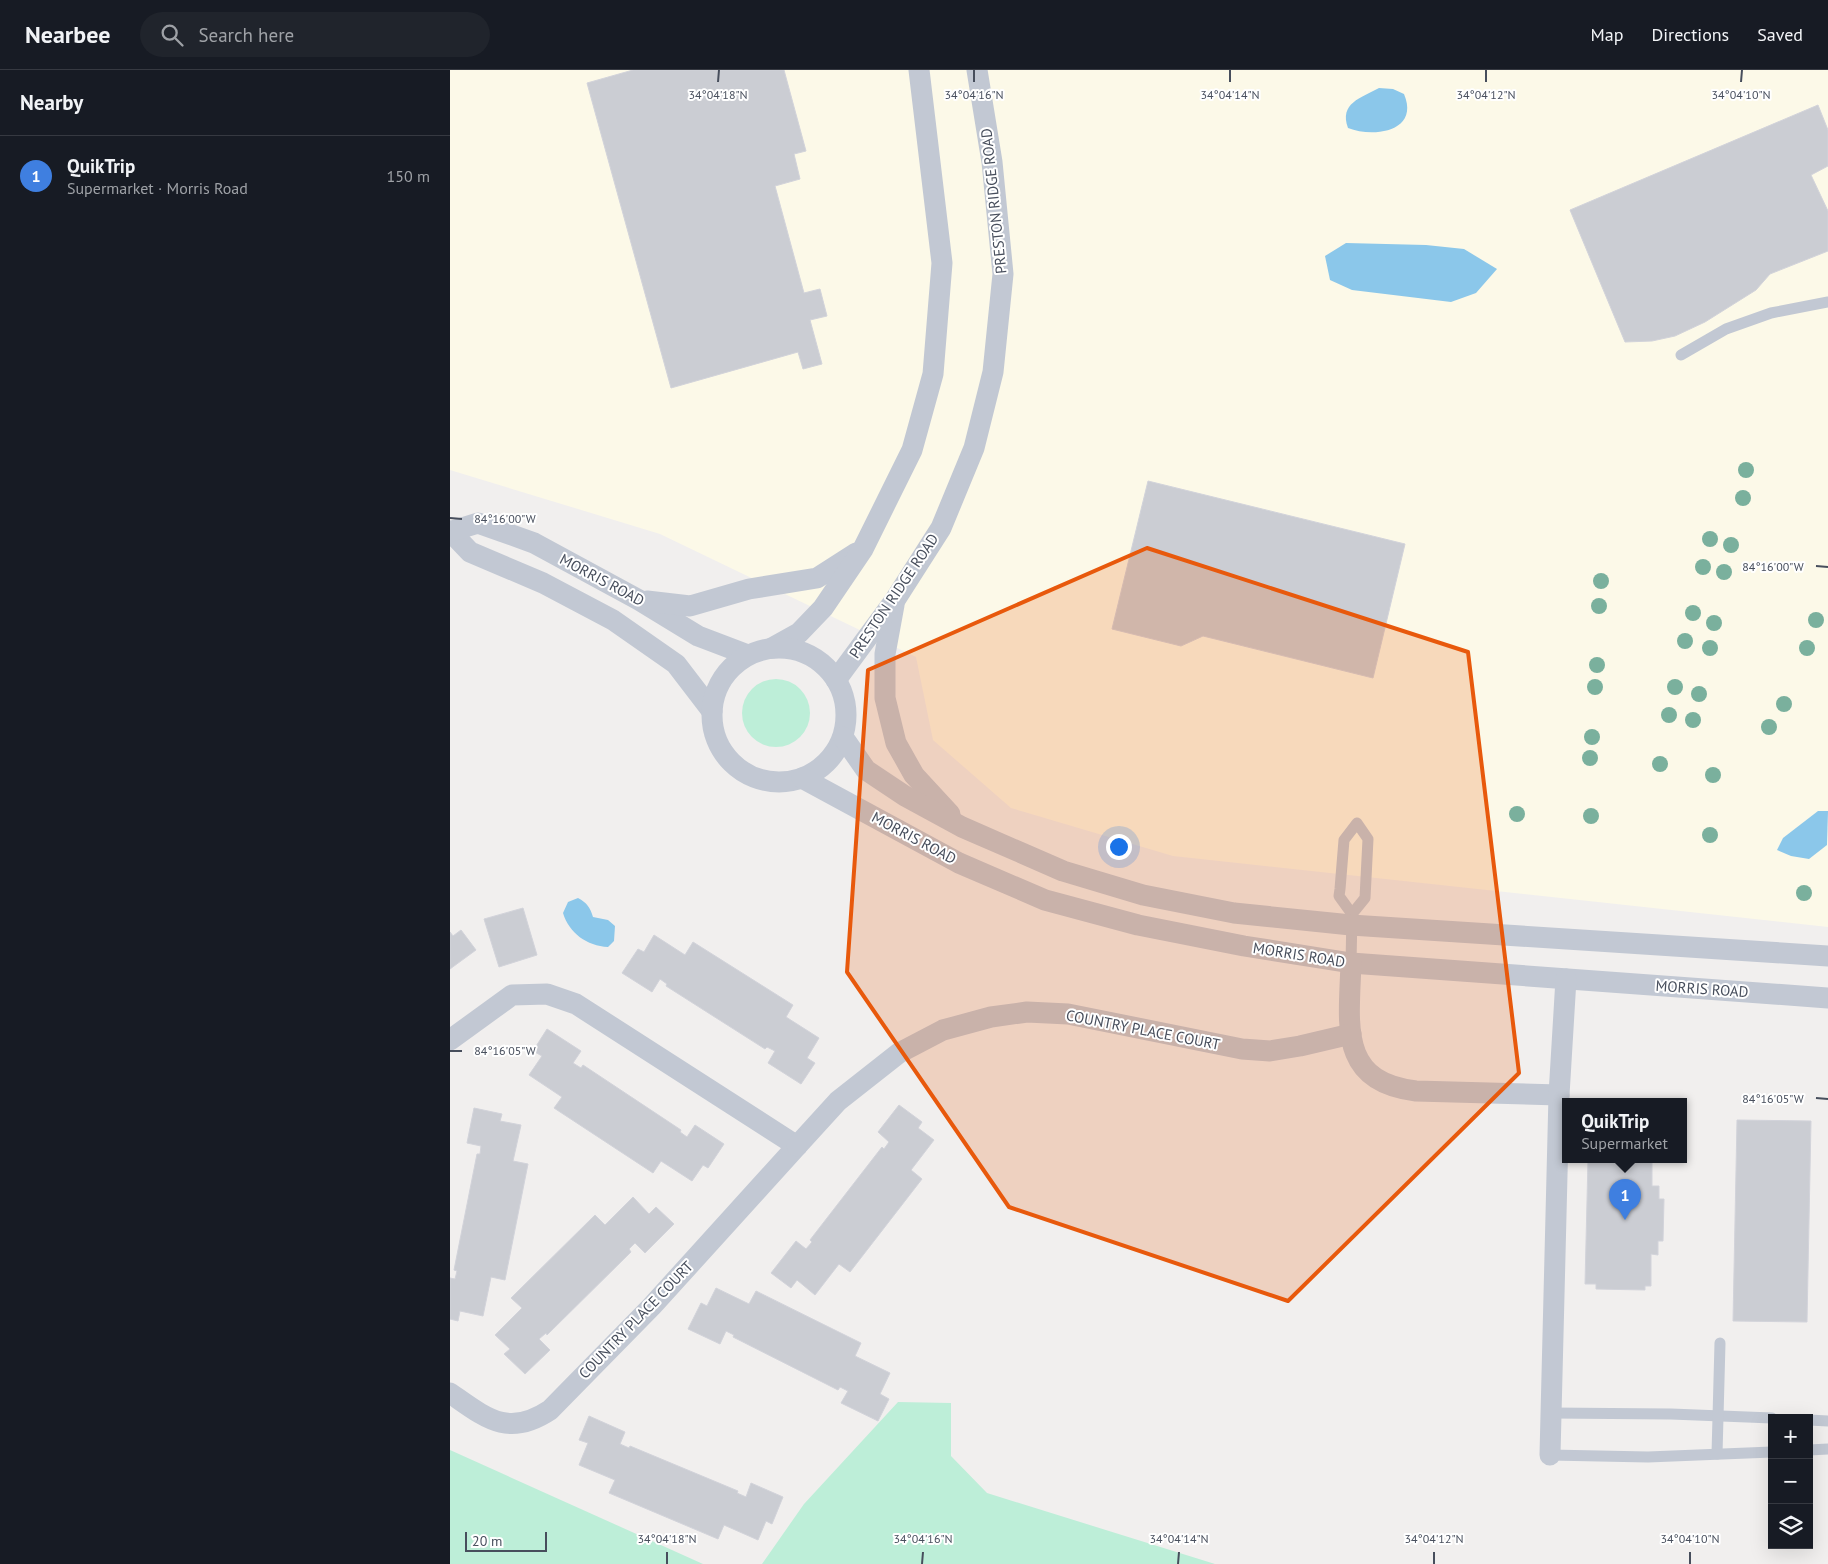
<!DOCTYPE html>
<meta charset="utf-8">
<style>
:root{--surface:#171b24;--page:#20242c;--text:#f1f3f6;--muted:#9ea1a6;--line:#363941;--accent:#1a73e8}
body{margin:0;font-family:"PT Sans",sans-serif;background:var(--page);color:var(--text)}
.controls{position:absolute;right:15px;bottom:15px;display:grid;overflow:hidden;border-radius:0px;box-shadow:0 5px 20px #0002}
.controls button{width:45px;height:45px;display:grid;place-items:center;padding:0;border:0;border-bottom:1px solid var(--line);background:var(--surface);color:var(--text);font:25px sans-serif}
.scale{position:absolute;left:15px;bottom:12px;width:82px;box-sizing:border-box;padding-left:5px;border:2px solid #474e5c;border-top:0;font-size:14px;line-height:18px;white-space:nowrap;color:#474e5c;-webkit-text-stroke:4px #fff;paint-order:stroke}
.you{position:absolute;left:668px;top:776px;width:18px;height:18px;margin:-12px;border:4px solid #fff;border-radius:50%;background:#1a73e8;box-shadow:0 0 0 8px #1a73e833}
.badge{display:grid;place-items:center;width:32px;height:32px;border-radius:50%;background:var(--accent);color:#fff;font-size:16px;font-weight:700}
.pin{position:absolute;translate:-50% -41px;filter:drop-shadow(0 1px 2px #0008)}
.pin::after{content:'';position:absolute;top:26px;width:18px;height:15px;background:inherit;clip-path:polygon(0 0,100% 0,50% 100%)}
.popup{position:absolute;left:1112px;top:1028px;width:125px;height:65px;box-sizing:border-box;display:grid;place-content:center;border-radius:0px;background:var(--surface);filter:drop-shadow(0 1px 4px #0005);font-size:16px;white-space:nowrap;color:var(--muted)}
.popup b{font-size:19px;color:var(--text)}
.popup::after{content:'';position:absolute;left:50%;top:100%;margin-left:-10px;border:10px solid transparent;border-top-color:var(--surface)}
.list{margin:0;padding:0;list-style:none}
h2{display:flex;justify-content:space-between;align-items:center;height:65px;margin:0;padding:0 20px;font-size:21px}
h2 small{font-size:16px;font-weight:400;color:var(--muted)}
.list li{display:grid;grid-template-columns:32px 1fr auto;gap:15px;align-items:center;box-sizing:border-box;height:80px;padding:0 20px;border-top:1px solid var(--line)}
.list b{display:block;font-size:19px;white-space:nowrap}
.list p{margin:0;font-size:16px;white-space:nowrap;color:var(--muted)}
.list em{font-size:16px;font-style:normal;color:var(--muted)}
.icon{flex:none;width:28px;height:28px;fill:none;stroke:currentColor;stroke-width:2;stroke-linecap:round;stroke-linejoin:round}
.map{position:relative;flex:none;width:1378px;height:1494px;overflow:hidden}
header{display:flex;align-items:center;gap:30px;box-sizing:border-box;height:70px;padding:0 25px;background:var(--surface);border-bottom:1px solid var(--line)}
header strong{font-size:24px}
nav{display:flex;gap:28px;margin-inline-start:auto;font-size:18px}
.search{width:350px;height:45px;background:var(--page);display:flex;align-items:center;gap:12px;box-sizing:border-box;padding:0 18px;border-radius:28px;color:var(--muted);font-size:19px}
main{display:flex}
aside{flex:1;background:var(--surface)}
.map>svg:first-child{display:block}
</style>
<header>
<strong>Nearbee</strong>
<div class="search"><svg class="icon" aria-label="search" viewBox="0 0 24 24"><circle cx="10" cy="10" r="6"/><path d="M15 15l6 6"/></svg>Search here</div>
<nav><a>Map</a><a>Directions</a><a>Saved</a></nav>
</header>
<main>
<aside>
<h2>Nearby<small></small></h2>
<ul class="list">
<li><span class="badge" style="background:#3f7fe0">1</span><div><b>QuikTrip</b><p>Supermarket · Morris Road</p></div><em>150 m</em></li>
</ul>
</aside>
<div class="map">
<svg width="1378" height="1494" viewBox="0 0 1378 1494">
<rect width="100%" height="100%" fill="#f1efee"/>
<!-- commercial -->
<path fill="#fcf9e8" d="M0,0H1378V857L723,786L561,738L483,670L466,587L210,464L0,400Z"/>
<!-- green -->
<g fill="#bdeed8">
<circle cx="326" cy="643" r="34"/>
<path d="M448,1332L501,1333V1386L537,1423L765,1494H312L354,1434Z"/>
<path d="M0,1380L253,1494H0Z"/>
</g>
<!-- water -->
<g fill="#8bc7ea">
<path d="M929,18L943,19L954,24C970,62 923,68 898,58C889,33 911,28 929,18Z"/>
<path d="M896,173L976,175L1014,179L1047,199L1026,223L1001,232L902,220L880,210L875,186Z"/>
<path d="M1368,741H1378L1377,775L1359,789L1341,786L1327,780L1333,768Z"/>
<path d="M128,828C137,833 140,837 143,847L158,850L165,856L164,871L158,877C137,876 119,863 113,843L118,832Z"/>
</g>
<!-- building -->
<g fill="#cbcdd3" stroke="#d2d3da">
<path d="M183,0H334L356,81L344,84L350,109L325,116L354,223L370,219L377,246L360,250L372,294L353,299L348,282L221,318L137,13Z"/>
<path d="M1368,35L1378,60V96L1361,105L1378,141V181L1320,204L1306,220L1255,252L1225,266L1202,271L1175,272L1120,140Z"/>
<path d="M698,411L955,474L923,608L753,566L731,576L662,559Z"/>
<path d="M73,838L87,885L49,897L34,849Z"/>
<path d="M11,860L26,880L0,899V862L3,866Z"/>
<path d="M204,865L235,885L243,872L343,935L336,947L369,968L357,988L365,993L351,1014L318,993L325,981L317,977L315,979L216,916L217,914L210,909L202,922L172,903L188,879L194,882Z"/>
<path d="M97,959L131,981L123,993L131,998L133,995L231,1060L230,1062L237,1067L245,1055L274,1074L258,1098L253,1095L242,1111L211,1091L203,1103L104,1038L112,1027L79,1005L92,986L83,981Z"/>
<path d="M449,1035L472,1052L468,1058L484,1070L461,1100L472,1109L400,1202L389,1194L365,1225L347,1210L341,1218L321,1203L346,1171L356,1179L362,1172L360,1170L432,1077L434,1079L439,1072L428,1062Z"/>
<path d="M24,1038L52,1044L50,1051L71,1055L63,1091L78,1094L55,1210L41,1207L33,1246L10,1241L8,1251L0,1249V1208L5,1209L7,1201L4,1200L27,1084H30L31,1076L17,1073Z"/>
<path d="M1287,1050L1361,1051L1357,1252L1283,1251Z"/>
<path d="M1138,1089H1202V1116H1209V1129H1214L1213,1171H1208V1185L1201,1184V1216H1195V1220L1146,1219V1214H1135Z"/>
<path d="M183,1127L199,1144L206,1137L224,1154L195,1183L185,1173L179,1179L181,1182L97,1265L96,1263L89,1269L100,1280L75,1304L54,1284L60,1279L45,1265L72,1238L61,1228L145,1145L155,1155Z"/>
<path d="M266,1218L299,1234L306,1221L411,1273L405,1286L440,1303L430,1324L439,1329L428,1351L391,1333L398,1321L390,1317L388,1320L283,1267L284,1265L276,1261L270,1274L238,1259L251,1233L257,1236Z"/>
<path d="M139,1346L175,1362L170,1374L179,1378L180,1376L288,1421L287,1423L296,1427L301,1413L333,1427L322,1454L316,1451L308,1470L274,1455L268,1469L159,1423L165,1410L129,1395L138,1373L129,1370Z"/>
</g>
<g fill="none" stroke-linecap="round" stroke-linejoin="round">
<!-- lane -->
<g stroke="#c2c8d3" stroke-width="11">
<path d="M1231,285L1276,259L1321,243L1378,232"/>
<path d="M901,893L902,844L889,826L890,819L894,770L907,753L918,769L915,828L902,844"/>
<path d="M1101,1343L1221,1344L1322,1348"/>
<path d="M1359,1350L1378,1351"/>
<path d="M1359,1380L1378,1379"/>
<path d="M1267,1384L1270,1273"/>
<path d="M1100,1385L1198,1387L1322,1382"/>
</g>
<!-- street -->
<g stroke="#c2c8d3" stroke-width="21">
<path d="M0,461L20,482L93,513L163,550L226,594L262,641"/>
<path d="M2,461L28,453L84,473L189,530L248,566L298,585"/>
<path d="M197,531L240,536L299,519L367,508L406,483"/>
<path d="M444,535L435,584V628L446,673L464,705L500,744"/>
<path d="M322,578L349,563L373,538L413,479L462,380L483,304L492,193L469,0"/>
<circle cx="329" cy="645" r="67"/>
<path d="M386,610L445,530L491,458L524,378L543,302L553,204L542,92L527,0"/>
<path d="M393,667L416,700L455,726L512,757L613,801L693,825L784,843L901,855L1378,886"/>
<path d="M352,708L509,793L595,830L688,855L794,876L901,893L1378,928"/>
<path d="M901,893C899,955 888,1012 966,1021L1109,1025"/>
<path d="M0,970L62,925L97,924L126,934L347,1076L202,1236L100,1340C58,1368 36,1348 0,1323"/>
<path d="M347,1076L388,1031L449,983L493,960L541,947L577,942L618,944L792,979L820,981L850,976L901,964"/>
<path d="M1100,1385L1109,1025L1116,909"/>
</g>
</g>
<!-- trees -->
<g fill="#7ab09d">
<circle cx="1296" cy="400" r="8"/>
<circle cx="1293" cy="428" r="8"/>
<circle cx="1260" cy="469" r="8"/>
<circle cx="1281" cy="475" r="8"/>
<circle cx="1253" cy="497" r="8"/>
<circle cx="1274" cy="502" r="8"/>
<circle cx="1151" cy="511" r="8"/>
<circle cx="1149" cy="536" r="8"/>
<circle cx="1243" cy="543" r="8"/>
<circle cx="1366" cy="550" r="8"/>
<circle cx="1264" cy="553" r="8"/>
<circle cx="1235" cy="571" r="8"/>
<circle cx="1260" cy="578" r="8"/>
<circle cx="1357" cy="578" r="8"/>
<circle cx="1147" cy="595" r="8"/>
<circle cx="1145" cy="617" r="8"/>
<circle cx="1225" cy="617" r="8"/>
<circle cx="1249" cy="624" r="8"/>
<circle cx="1334" cy="634" r="8"/>
<circle cx="1219" cy="645" r="8"/>
<circle cx="1243" cy="650" r="8"/>
<circle cx="1319" cy="657" r="8"/>
<circle cx="1142" cy="667" r="8"/>
<circle cx="1140" cy="688" r="8"/>
<circle cx="1210" cy="694" r="8"/>
<circle cx="1263" cy="705" r="8"/>
<circle cx="1067" cy="744" r="8"/>
<circle cx="1141" cy="746" r="8"/>
<circle cx="1260" cy="765" r="8"/>
<circle cx="1354" cy="823" r="8"/>
</g>
<!-- marked area -->
<path fill="#e8590c" fill-opacity="0.2" stroke="#e8590c" stroke-width="4" stroke-linejoin="round" d="M697,478L1018,582L1069,1003L838,1231L559,1137L397,902L418,600Z"/>
<!-- ticks -->
<path fill="none" stroke="#474e5c" stroke-width="2" d="M268,12L269,0M524,12V0M780,12V0M1036,12V0M1291,12L1292,0M0,448L12,449M1366,496L1378,497M0,981H12M1366,1028L1378,1029M217,1494V1482M472,1494L473,1482M728,1494L729,1482M984,1494V1482M1240,1494V1482"/>
<g text-anchor="middle" stroke-width="4" stroke-linejoin="round" paint-order="stroke">
<!-- street labels -->
<g font-size="15" fill="#474e5c" stroke="#fff">
<text transform="translate(544 131) rotate(-96)" y="5">PRESTON RIDGE ROAD</text>
<text transform="translate(152 510) rotate(28)" y="5">MORRIS ROAD</text>
<text transform="translate(444 526) rotate(-56)" y="5">PRESTON RIDGE ROAD</text>
<text transform="translate(464 768) rotate(28)" y="5">MORRIS ROAD</text>
<text transform="translate(849 885) rotate(9)" y="5">MORRIS ROAD</text>
<text transform="translate(1252 919) rotate(4)" y="5">MORRIS ROAD</text>
<text transform="translate(693 960) rotate(11)" y="5">COUNTRY PLACE COURT</text>
<text transform="translate(186 1250) rotate(-46)" y="5">COUNTRY PLACE COURT</text>
</g>
</g>
<g font-size="12" text-anchor="middle" fill="#474e5c" stroke="#fff" stroke-width="4" stroke-linejoin="round" paint-order="stroke">
<text x="268" y="29">34°04'18"N</text>
<text x="524" y="29">34°04'16"N</text>
<text x="780" y="29">34°04'14"N</text>
<text x="1036" y="29">34°04'12"N</text>
<text x="1291" y="29">34°04'10"N</text>
<text x="55" y="453">84°16'00"W</text>
<text x="1323" y="501">84°16'00"W</text>
<text x="55" y="985">84°16'05"W</text>
<text x="1323" y="1033">84°16'05"W</text>
<text x="217" y="1473">34°04'18"N</text>
<text x="473" y="1473">34°04'16"N</text>
<text x="729" y="1473">34°04'14"N</text>
<text x="984" y="1473">34°04'12"N</text>
<text x="1240" y="1473">34°04'10"N</text>
</g>
</svg>
<div class="controls">
<button>+</button>
<button>−</button>
<button><svg class="icon" aria-label="layers" viewBox="0 0 24 24"><path d="M12 4l9 5-9 5-9-5zM3 14l9 5 9-5"/></svg></button>
</div>
<div class="scale">20 m</div>
<div class="you"></div>
<div class="pin badge" style="left:1175px;top:1150px;background:#3f7fe0">1</div>
<div class="popup"><b>QuikTrip</b>Supermarket</div>
</div>
</main>
